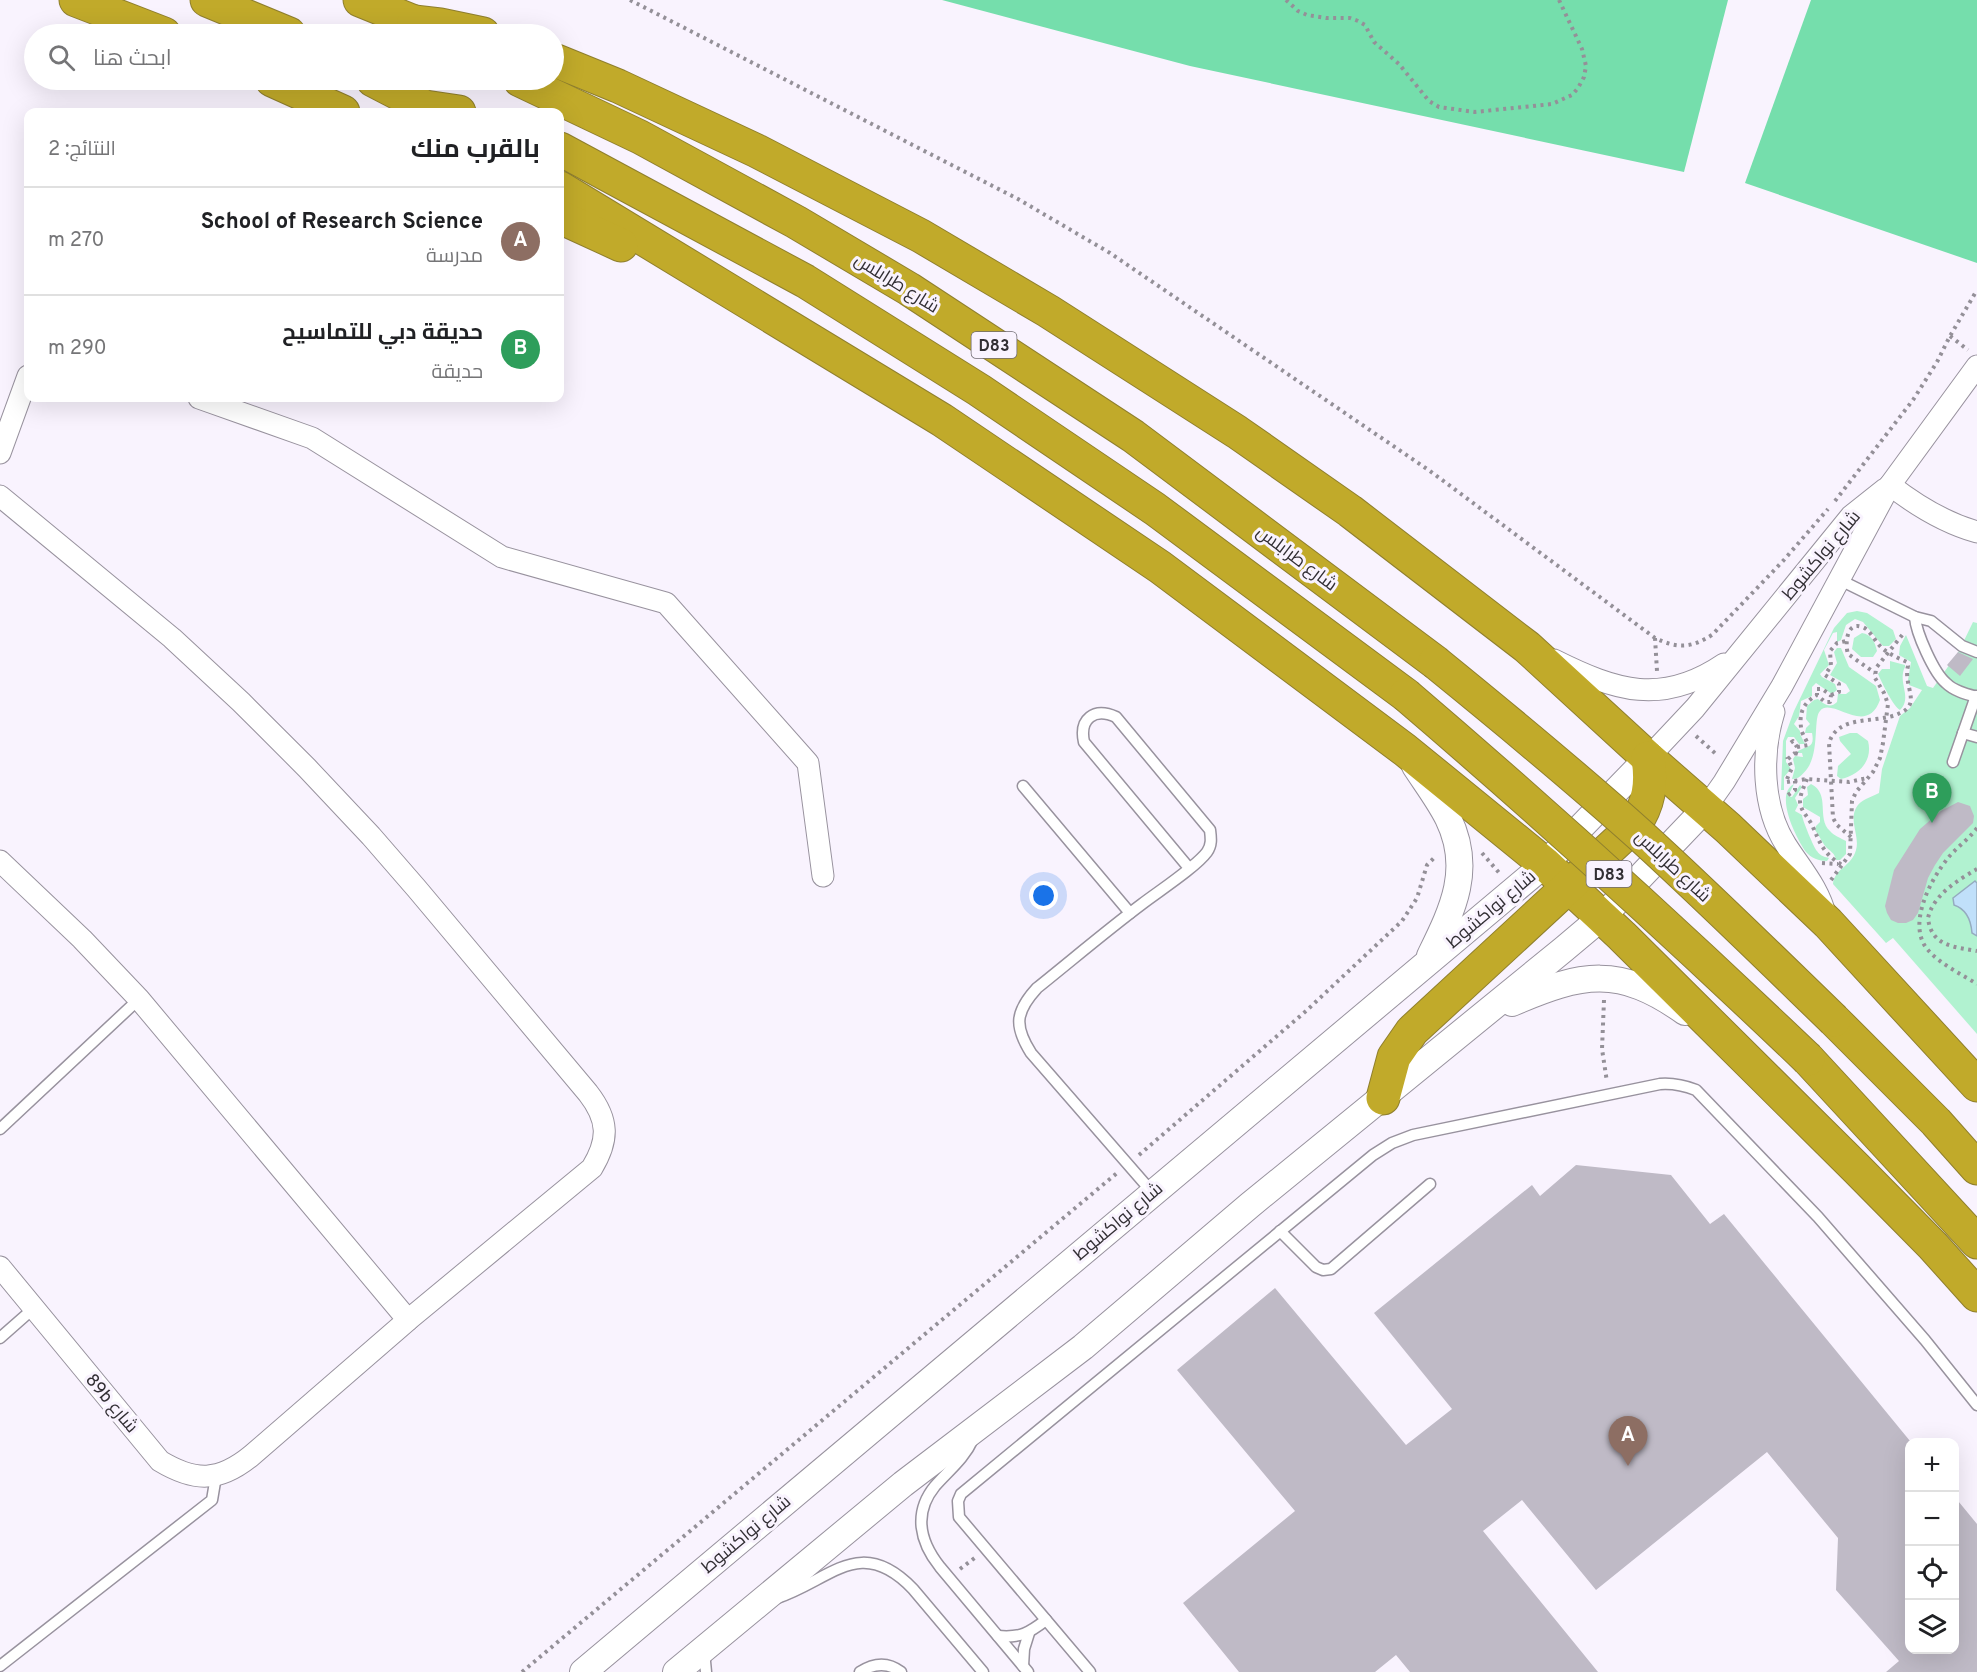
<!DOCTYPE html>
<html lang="ar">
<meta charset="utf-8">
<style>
:root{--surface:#fff;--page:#f2f2f2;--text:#202124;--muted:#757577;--line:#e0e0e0;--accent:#9f7926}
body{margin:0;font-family:Overpass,Cairo,sans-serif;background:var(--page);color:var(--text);direction:rtl}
.controls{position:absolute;right:18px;bottom:18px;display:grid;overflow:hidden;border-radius:12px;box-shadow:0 6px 24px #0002}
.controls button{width:54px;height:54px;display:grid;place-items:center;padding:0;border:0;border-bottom:2px solid var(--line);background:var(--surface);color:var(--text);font:30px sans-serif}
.you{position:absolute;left:1044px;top:896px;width:21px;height:21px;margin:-15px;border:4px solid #fff;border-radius:50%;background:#1a73e8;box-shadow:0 0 0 9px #1a73e833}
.badge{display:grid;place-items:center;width:39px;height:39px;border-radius:50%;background:var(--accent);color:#fff;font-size:20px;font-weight:700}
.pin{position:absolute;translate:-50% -50px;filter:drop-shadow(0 2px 3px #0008)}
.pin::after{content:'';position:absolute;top:32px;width:21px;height:18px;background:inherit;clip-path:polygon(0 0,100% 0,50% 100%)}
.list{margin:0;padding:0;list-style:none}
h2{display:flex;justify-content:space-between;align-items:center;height:78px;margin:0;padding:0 24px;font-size:26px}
h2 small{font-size:20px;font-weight:400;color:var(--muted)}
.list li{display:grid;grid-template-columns:39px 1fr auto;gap:18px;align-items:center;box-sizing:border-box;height:108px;padding:0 24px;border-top:2px solid var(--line)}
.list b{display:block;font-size:22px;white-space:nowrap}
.list p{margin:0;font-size:20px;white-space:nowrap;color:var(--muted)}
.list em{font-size:20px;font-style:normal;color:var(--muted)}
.icon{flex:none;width:33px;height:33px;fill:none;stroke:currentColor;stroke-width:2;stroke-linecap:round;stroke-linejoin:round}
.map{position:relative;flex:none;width:1977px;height:1672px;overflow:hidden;direction:ltr}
.search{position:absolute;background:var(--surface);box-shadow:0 6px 24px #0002;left:24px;top:24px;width:540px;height:66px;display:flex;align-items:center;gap:15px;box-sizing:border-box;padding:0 21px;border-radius:33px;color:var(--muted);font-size:22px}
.panel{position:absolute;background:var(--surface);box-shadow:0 6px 24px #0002;left:24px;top:108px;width:540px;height:294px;border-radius:12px;direction:rtl}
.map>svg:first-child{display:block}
</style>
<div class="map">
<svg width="1977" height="1672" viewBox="0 0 1977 1672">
<rect width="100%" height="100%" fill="#f9f3fe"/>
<!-- green -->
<g fill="#b1f2d0">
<path d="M1857,611L1867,613L1893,630L1896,639L1889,646H1883L1863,622L1855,619L1846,625L1841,640L1837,642V632L1833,633L1824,650L1829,665L1820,674L1822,677L1835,684L1837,690L1832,694L1816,683L1812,687V696L1801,701L1799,716L1794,724L1800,731V734L1805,744H1799L1794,737H1788L1786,741V762L1791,769L1784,777V790H1781L1783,741L1794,711L1834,628L1847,613Z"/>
<path d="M1973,622L1977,623V1034L1893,938L1886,943L1833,884C1834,869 1852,866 1856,850C1860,837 1849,821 1856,808C1860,800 1871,797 1879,793L1882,769L1900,716L1910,708L1922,690L1909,685L1908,680L1911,662L1899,655L1900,646L1906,635L1927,686L1933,688L1959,651Z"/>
<path d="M1862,633C1871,634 1875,642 1877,651L1873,657H1861L1852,649L1854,638Z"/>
<path d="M1837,648H1841L1849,667L1876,686L1880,700C1866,738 1832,696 1820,711C1813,718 1820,751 1807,769C1802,775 1799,779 1792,779L1795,768L1793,759L1795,756L1803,757L1802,753H1798V751C1808,745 1815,748 1812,733H1805L1806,728L1810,724L1806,719L1807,706L1814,700L1818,699C1824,704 1830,709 1837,702L1838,694H1846L1850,691L1846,684L1830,675L1837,663L1834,652Z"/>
<path d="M1890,661L1905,665V667C1897,682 1913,698 1900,710C1893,706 1882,683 1878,674L1882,669H1890Z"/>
<path d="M1850,733H1857L1868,741C1873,760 1860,775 1841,779L1837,776L1838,766L1851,754L1840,741L1839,737Z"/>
<path d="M1794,784L1788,796L1792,797L1800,785L1802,787L1795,798L1798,805L1795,811L1802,815C1802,819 1814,848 1817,851C1820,856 1825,857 1829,858L1827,861C1819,861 1811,858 1806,852C1796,838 1774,794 1794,784Z"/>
<path d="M1811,784C1831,794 1816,818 1830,831C1834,836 1841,838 1846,841V854L1840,860H1836C1834,852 1832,853 1827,848C1824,846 1819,835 1815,830L1816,826L1820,822V817L1803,807V799L1808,795L1807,787Z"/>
</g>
<!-- forest -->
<g fill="#75deac">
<path d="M942,0H1728L1684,172L1190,66Z"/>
<path d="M1811,0H1977V263L1745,183Z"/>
</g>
<!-- water -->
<path fill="#c0e0fa" stroke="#95abbf" stroke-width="1.5" d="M1975,881L1977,883V936L1972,933C1971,920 1966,909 1954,905L1953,898Z"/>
<!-- building -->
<g fill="#bfbac6">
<path d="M1958,652L1973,659L1960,676L1947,665Z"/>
<path d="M1958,802L1970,806L1974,816L1973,823L1943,853L1935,865L1928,878L1918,913L1913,920L1906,923H1898L1891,920L1887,913L1885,906L1894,870L1920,829L1941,811Z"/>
<path d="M1576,1165L1671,1175L1710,1224L1724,1214L1910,1441V1650H1954V1496L1977,1524V1672H1886L1899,1661L1836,1590L1838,1538L1767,1452L1596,1590L1522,1500L1483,1531L1598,1672H1410L1396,1655L1375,1672H1239L1183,1603L1295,1511L1177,1370L1275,1288L1406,1445L1452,1409L1374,1313L1532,1185L1540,1196Z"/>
</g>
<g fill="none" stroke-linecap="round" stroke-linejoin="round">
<!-- service casing -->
<g stroke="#98929e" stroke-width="13">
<g id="service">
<path d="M1840,580L1915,617L1931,621L1962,646L1977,652"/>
<path d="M1915,617C1916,633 1934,673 1946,683C1954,691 1966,694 1977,697"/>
<path d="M1963,733L1977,737"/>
<path d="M1953,762L1976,696"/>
<path d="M1023,786L1130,913"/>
<path d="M0,1129L139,999"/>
<path d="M1152,1192L1031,1053C1014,1026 1015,1012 1037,988C1072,960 1106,931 1142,904C1159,891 1196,867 1207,852C1212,845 1211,838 1210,830L1116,717C1094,707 1079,719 1084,742L1189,868"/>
<path d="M1280,1231L1316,1267L1323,1270L1331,1269L1430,1184"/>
<path d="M0,1338L34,1308"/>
<path d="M973,1439C964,1459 949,1470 935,1486C913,1513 920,1542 940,1567L1028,1672"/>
<path d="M777,1598C831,1580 860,1534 913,1589L983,1672"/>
<path d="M998,1636C1021,1638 1029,1633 1046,1620"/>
<path d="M704,1651L706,1672"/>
<path d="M0,1666L212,1500L216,1476"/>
<path d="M1023,1666L1024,1649L1029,1633"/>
<path d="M860,1672C874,1663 888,1662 901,1672"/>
<path d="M1090,1672L959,1517L958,1501L961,1494L1373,1155L1392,1143L1413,1135L1660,1084C1673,1083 1683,1085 1696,1090L1818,1217L1925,1340L1977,1405"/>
</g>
</g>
<!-- minor casing -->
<g stroke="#98929e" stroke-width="23">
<g id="minor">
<path d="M199,398L312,438L502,557L666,603L808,763L823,876"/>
<path d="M0,453L28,376"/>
<path d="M1890,485C1917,506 1945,523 1977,532"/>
<path d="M0,496L172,638L241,702L307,768L371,836L417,889L588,1093C609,1120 609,1140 592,1168L408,1320L251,1456C219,1482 195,1482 160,1461L0,1267"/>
<path d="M1554,660C1616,691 1662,706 1724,664"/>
<path d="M1774,712C1761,754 1762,807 1786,845C1802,870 1819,888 1826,917"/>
<path d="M1648,758L1695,708L1851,516L1885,489"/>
<path d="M1705,809L1724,782L1782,686L1890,485L1977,366"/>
<path d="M0,861L82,939L139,999L408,1320"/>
</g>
</g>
<!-- tertiary casing -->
<g stroke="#98929e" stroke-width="28">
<g id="tertiary">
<path d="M1415,766C1426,783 1439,800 1448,818C1473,869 1453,909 1430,956"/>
<path d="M1512,1003C1582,973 1619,965 1685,1012"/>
<path d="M583,1672L1545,864L1648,758"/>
<path d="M676,1672L903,1484L1083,1347L1250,1205L1564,949L1602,917L1705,809"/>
</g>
</g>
<!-- motorway casing -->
<g stroke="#8f7f2e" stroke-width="35">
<g id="motorway">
<path d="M76,0L164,34"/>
<path d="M207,0L289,34"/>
<path d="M360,0L414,22L430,34"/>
<path d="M414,22L440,25L483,34"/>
<path d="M554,60L618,86L757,151L921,236L1048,311L1237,432L1350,511L1527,647L1648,758L1728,828L1828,923L1977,1085"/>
<path d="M272,80L343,112"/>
<path d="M373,80L425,107L459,112"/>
<path d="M520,80L640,137L796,222L909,289L1133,436L1435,662"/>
<path d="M560,149L805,281L979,390L1155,509L1406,695"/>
<path d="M560,188L942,420L1160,567L1405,750L1545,864L1622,936L1856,1168L1933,1246L1977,1295"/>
<path d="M560,217L621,245"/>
<path d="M1834,1020L1936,1122L1977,1168"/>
<path d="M1808,1059L1977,1242"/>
<path d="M1383,1098L1394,1057L1412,1031L1634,826C1649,804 1652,784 1648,758"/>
</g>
</g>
<!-- path -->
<g stroke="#949098" stroke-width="4" stroke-dasharray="3 4.5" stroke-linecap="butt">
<path d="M630,0L1018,199L1110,253L1430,471L1655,638C1678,649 1691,648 1712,635L1783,561L1828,509"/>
<path d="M1286,0L1298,11L1307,15L1326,18H1350L1358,21L1365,25L1374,42L1399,64L1429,101L1439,107L1475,112L1552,104L1572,95L1578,88L1584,77L1586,66L1582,49L1559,0"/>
<path d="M1950,336L1968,350"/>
<path d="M1835,501L1913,400L1937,362L1950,336L1977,290"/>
<path d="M1655,638L1657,671"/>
<path d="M1817,689H1822L1831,695L1830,702H1825L1817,695Z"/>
<path d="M1831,695L1839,692V684L1825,675L1831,666L1830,651L1837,643L1846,641"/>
<path d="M1696,736L1717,755"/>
<path d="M1797,747L1808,745C1807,741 1804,737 1802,732C1798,716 1802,703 1817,695"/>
<path d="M1795,753L1801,755"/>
<path d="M1788,759L1795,753L1797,747L1793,741L1789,744"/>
<path d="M1787,779L1792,768L1787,757"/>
<path d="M1807,779C1804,787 1800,794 1800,802C1801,811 1807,816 1811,823C1820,842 1822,853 1842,865"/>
<path d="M1787,782L1807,779L1849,782L1867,778"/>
<path d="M1788,795L1795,790V781"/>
<path d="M1977,828C1969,839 1957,847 1948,858C1931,879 1906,925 1928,950C1940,964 1961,974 1977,984"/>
<path d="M1851,837L1837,825L1833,818L1829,743C1838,714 1875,724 1898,714C1902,712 1906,711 1909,706C1915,697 1904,681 1908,666L1907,662C1898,658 1889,654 1882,648C1875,642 1870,629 1862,627C1846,621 1845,645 1848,654L1875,673"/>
<path d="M1482,853L1501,875"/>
<path d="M1822,863L1838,864"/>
<path d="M1977,869C1958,880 1933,895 1928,918C1931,946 1954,947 1977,951"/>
<path d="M1831,880L1850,854L1852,801L1856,792L1873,772L1880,758L1883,743L1888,704L1884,693L1875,678L1876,668L1903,634"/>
<path d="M1604,1000L1602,1049L1607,1082"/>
<path d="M1139,1155L1306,1011L1402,921L1417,898L1427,865L1436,856"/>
<path d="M960,1569L976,1557"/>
<path d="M522,1672L1117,1173"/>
</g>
<!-- service -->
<use href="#service" stroke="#fff" stroke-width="10"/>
<!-- minor -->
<use href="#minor" stroke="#fff" stroke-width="21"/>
<!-- tertiary -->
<use href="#tertiary" stroke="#fff" stroke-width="26"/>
<!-- motorway -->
<use href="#motorway" stroke="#c1aa2a" stroke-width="33"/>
<!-- motorway-bridge casing -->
<g stroke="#8f7f2e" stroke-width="35" stroke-linecap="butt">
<g id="motorway-bridge">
<path d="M1435,662C1504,718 1573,775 1640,835C1706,895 1770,958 1834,1020"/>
<path d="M1406,695C1543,812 1677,934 1808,1059"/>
</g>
</g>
<!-- motorway-bridge -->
<use href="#motorway-bridge" stroke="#c1aa2a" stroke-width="33"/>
</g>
<g text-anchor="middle" stroke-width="6" stroke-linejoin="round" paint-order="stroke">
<!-- shield labels -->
<g fill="#f9f3fe" stroke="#6e6a71" stroke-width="1.5">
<rect x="971.5" y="332" width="45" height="26" rx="4.5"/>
<rect x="1586.5" y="861" width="45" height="26" rx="4.5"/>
</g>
<g font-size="16" font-weight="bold" fill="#322f34">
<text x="994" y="351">D83</text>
<text x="1609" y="880">D83</text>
</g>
<!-- street labels -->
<g font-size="18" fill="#322f34" stroke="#f9f3fe">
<text transform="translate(897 283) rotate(32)" y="6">شارع طرابلس</text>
<text transform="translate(1821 555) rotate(-50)" y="6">شارع نواكشوط</text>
<text transform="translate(1297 558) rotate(37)" y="6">شارع طرابلس</text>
<text transform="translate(1673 866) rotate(43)" y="6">شارع طرابلس</text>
<text transform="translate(1491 909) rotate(-40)" y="6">شارع نواكشوط</text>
<text transform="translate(1118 1221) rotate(-40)" y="6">شارع نواكشوط</text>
<text transform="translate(112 1403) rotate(50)" y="6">89b شارع</text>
<text transform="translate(746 1534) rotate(-40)" y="6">شارع نواكشوط</text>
</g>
</g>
</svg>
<div class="controls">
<button>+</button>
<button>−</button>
<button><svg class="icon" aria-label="locate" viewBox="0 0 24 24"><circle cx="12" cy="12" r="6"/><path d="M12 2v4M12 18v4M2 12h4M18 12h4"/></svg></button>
<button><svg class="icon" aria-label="layers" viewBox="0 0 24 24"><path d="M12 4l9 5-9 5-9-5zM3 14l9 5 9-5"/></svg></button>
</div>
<div class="you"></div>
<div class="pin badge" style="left:1628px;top:1466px;background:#8d6e63">A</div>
<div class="pin badge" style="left:1932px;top:823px;background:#2e9e5b">B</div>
<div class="search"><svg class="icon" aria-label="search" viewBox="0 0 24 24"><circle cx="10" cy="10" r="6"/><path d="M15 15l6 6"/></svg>ابحث هنا</div>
<section class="panel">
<h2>بالقرب منك<small>النتائج: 2</small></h2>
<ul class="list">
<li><span class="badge" style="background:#8d6e63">A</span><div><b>School of Research Science</b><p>مدرسة</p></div><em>270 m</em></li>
<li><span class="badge" style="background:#2e9e5b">B</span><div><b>حديقة دبي للتماسيح</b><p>حديقة</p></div><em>290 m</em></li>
</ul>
</section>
</div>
